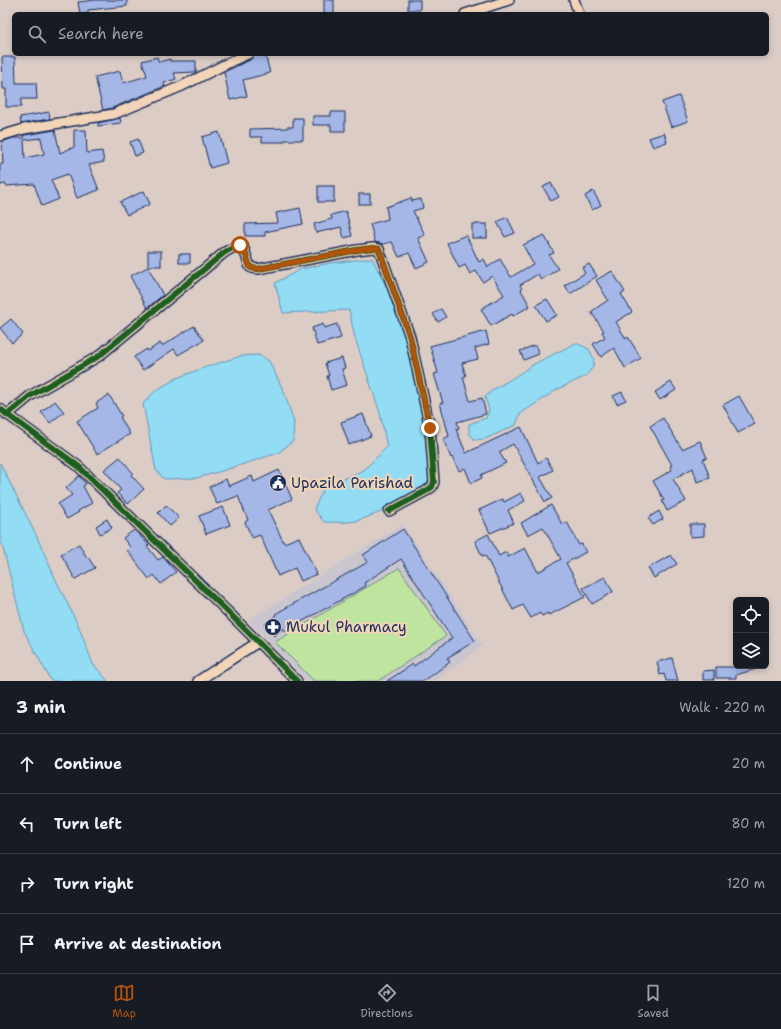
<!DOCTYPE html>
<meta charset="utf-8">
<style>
:root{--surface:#171b24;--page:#242831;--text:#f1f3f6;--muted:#9ea1a6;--line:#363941;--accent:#b45309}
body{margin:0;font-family:"Shantell Sans",sans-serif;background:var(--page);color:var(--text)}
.controls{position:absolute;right:12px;bottom:12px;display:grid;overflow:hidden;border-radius:6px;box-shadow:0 2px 6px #0003}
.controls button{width:36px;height:36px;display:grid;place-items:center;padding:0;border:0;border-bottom:1px solid var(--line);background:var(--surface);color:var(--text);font:20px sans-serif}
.stop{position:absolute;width:12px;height:12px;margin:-9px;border:3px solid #b45309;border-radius:50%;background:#fff}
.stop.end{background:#b45309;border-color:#fff;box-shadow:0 1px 4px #0008}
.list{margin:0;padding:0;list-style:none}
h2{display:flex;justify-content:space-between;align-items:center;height:52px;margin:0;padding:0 16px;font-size:17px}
h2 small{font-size:13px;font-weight:400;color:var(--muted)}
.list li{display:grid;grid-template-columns:26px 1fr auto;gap:12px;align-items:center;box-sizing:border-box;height:60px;padding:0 16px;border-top:1px solid var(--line)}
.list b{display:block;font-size:15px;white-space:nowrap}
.list em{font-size:13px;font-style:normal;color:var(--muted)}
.icon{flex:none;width:22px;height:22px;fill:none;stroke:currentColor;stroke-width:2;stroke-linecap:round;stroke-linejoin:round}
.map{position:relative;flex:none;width:781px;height:681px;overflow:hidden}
.search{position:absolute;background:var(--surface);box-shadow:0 2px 6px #0003;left:12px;right:12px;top:12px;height:44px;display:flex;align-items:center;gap:10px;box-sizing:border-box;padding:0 14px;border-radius:6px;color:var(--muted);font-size:15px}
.sheet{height:292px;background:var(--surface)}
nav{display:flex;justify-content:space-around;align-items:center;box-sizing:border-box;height:56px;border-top:1px solid var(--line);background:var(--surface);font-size:11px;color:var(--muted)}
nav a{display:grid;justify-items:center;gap:2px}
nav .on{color:var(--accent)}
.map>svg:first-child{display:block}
</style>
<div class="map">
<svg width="781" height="681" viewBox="0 0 781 681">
<rect width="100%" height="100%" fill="#dbccc6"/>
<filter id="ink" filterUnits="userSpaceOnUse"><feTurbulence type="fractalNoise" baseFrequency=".025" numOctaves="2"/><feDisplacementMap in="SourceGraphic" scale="8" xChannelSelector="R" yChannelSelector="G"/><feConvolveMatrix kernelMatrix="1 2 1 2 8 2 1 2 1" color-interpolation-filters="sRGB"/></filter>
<g filter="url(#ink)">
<!-- built -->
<path fill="#cac6d0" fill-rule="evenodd" d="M403,524L483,646L435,681H424L413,664L387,681H378L446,636L275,642L314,681H306L248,620ZM403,529L475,641L452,655L445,643L452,638L401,559L376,575L363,555ZM357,569L366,586L285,631L275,614ZM440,648L450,662L428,678Z"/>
<!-- green -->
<path fill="#bee49f" stroke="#6c8a7e" d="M399,568L446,636L378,681H314L275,642Z"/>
<!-- water -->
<g fill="#92dcf4" stroke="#6297b8">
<path d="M372,258L391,296L405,337L425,420L431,482C410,500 382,513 356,521C346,523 334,522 324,522L314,509L325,486L364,470L387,447L380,413L355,338L349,310L283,313L275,283L301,269L330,263Z"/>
<path d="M576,343L589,349L594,359L593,367L586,376L558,389L529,408L520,414L516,425L485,439L475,440L469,433V424L486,418L489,410L485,397L494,389L513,378L534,364Z"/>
<path d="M259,355L269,361L284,392L294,422L293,441L278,453L225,470L197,478L164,479L156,470L143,404L155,391L177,378L203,368L241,356Z"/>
<path d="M0,463L37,537L56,580L78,625L93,664L108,681H51L24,631L0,536Z"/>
</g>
<!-- building -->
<g fill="#a4b7e6" stroke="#1b2f5e" fill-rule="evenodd">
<path d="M96,0H127V6L88,10V14H80L78,2Z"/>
<rect x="324" y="0" width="10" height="14"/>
<rect x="408" y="0" width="12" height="10"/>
<path d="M254,54H265L270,73L243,80L247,96L230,100L224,72L250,60Z"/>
<path d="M2,57H15L16,83H36L37,99H21V107H6V89H3Z"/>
<path d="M157,57L159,62L170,59V61H196V72L174,73L176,79L164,83L165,86L112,108L103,110L95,77L120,71L123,83L147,76L142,61Z"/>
<path d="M679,96L688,121L671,127L662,102Z"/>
<path d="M49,112L50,119L21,124L20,117Z"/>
<path d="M331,112H345V131H331V125H313V116H331Z"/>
<path d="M120,118L121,123L98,126V123Z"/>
<path d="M293,118H303V140H284V142H262V137H250V129L287,128V127H293Z"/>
<path d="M55,130L60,153L74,147V130H86L87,153L102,151L104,162L89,165L99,190L77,198L68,174L51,180L59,199L42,206L34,184L6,186V184L0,185V164H3L2,142L13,138H24L23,135H25ZM41,138L44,154L25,158L24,140Z"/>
<path d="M219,132L227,163L210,168L202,137Z"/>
<path d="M664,133L667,142L653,147L649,138Z"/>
<path d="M138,139L143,153L135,156L130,142Z"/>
<path d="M551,183L559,197L551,201L543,187Z"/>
<rect x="318" y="186" width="16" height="16"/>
<path d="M144,191L150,204L127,215L120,202Z"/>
<path d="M593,191L601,205L592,210L585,196Z"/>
<rect x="359" y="194" width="11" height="10"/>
<path d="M411,198L412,201L421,199L423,208L413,211L425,235L418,238L429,262L416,268L409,253L399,257L392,242L383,244L375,242L370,224L388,219L386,207Z"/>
<path d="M300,208L303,224L265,232V236H245V224L278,223L276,213Z"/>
<path d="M346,211L352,236L344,238L341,227L316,233L314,224L332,219L331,215Z"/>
<path d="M507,217L515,233L505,237L497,222Z"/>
<rect x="472" y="224" width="15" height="14"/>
<path d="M466,235L479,262L484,259L488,267L500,259L511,277L533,264L523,245L544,235L554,253L549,255L558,269L541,280L538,274L520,285L522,289L521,290L530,306L513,316L512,314L491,326L481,309L504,295L492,276L483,282L476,271L470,274L465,265L459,268L447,243Z"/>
<rect x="148" y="251" width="13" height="15"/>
<rect x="179" y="254" width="11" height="9"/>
<path d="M589,264L597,276L570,294L565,285L585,273L582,268Z"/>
<path d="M148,267L163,295L147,308L130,276Z"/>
<path d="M612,271L625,292L621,294L632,312L616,322L626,339L628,337L641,358L625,368L614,348L601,357L593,344L605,337L602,332L604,331L591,312L608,300L596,280Z"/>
<path d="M547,299L557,315L546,321L536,305Z"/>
<path d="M441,309L446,317L438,322L433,314Z"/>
<path d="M11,319L23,334L12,343L0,328Z"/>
<path d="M323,324L324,328L337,324L341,338L317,345L312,328Z"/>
<path d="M194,326L204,340L178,355L174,349L143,370L134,357L147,349L148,351L160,343L162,346Z"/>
<path d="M486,331L489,344L475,348L478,359L462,363L466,376L463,377L470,401L482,398L486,414L457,422L459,428L456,429L466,453L521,427L538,463L546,458L553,470L540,477L552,498L545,502L513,444L499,452L506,463L481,475L482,478L471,483L465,468L459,471L452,457L451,458L443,439L449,436L440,403H443L434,374L438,373L430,346Z"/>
<path d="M535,345L539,354L524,360L520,351Z"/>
<path d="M342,358L345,368L342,369L347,385L331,390L327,376H329L325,363Z"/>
<path d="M671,382L676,390L660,400L655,392Z"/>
<path d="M622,392L626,400L617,404L613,396Z"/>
<path d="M109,395L122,416L120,417L130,434L97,454L77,421L98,408L96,403Z"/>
<path d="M739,396L755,424L738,433L723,405Z"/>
<path d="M55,401L64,412L50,423L41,412Z"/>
<path d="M363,414L371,436L349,445L341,422Z"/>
<path d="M663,418L682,449L700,441L707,458L703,459L710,478L697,482L693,468L673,479L686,501L667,511L662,501L664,500L653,481L672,470L670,466L672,465L650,426Z"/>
<path d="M120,457L133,473L131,475L144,489L128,504L117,493L121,490L104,470Z"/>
<path d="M279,470L292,499L268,510L284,543L299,537L312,564L317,574L301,581L295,568L278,576L260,535L252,538L245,522L248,520L238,496L217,504L209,487L226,479L229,486L252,476L254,482Z"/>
<path d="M79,476L86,484L83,486L92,503L78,511L79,512L67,519L58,504L72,495L66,488Z"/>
<path d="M521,493L525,501L508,510L514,523L490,533L479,510L503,499L504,502Z"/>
<path d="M166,505L179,518L170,526L158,513Z"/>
<path d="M551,505L562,524L567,522L579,545L582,544L586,552L566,563L585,597L549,615L548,613L542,616L540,613L531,618L523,605L513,610L485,555L482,556L475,541L488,534L499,556L506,552L508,557L525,548L538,572L561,559L543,527L528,535L521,523Z"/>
<path d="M223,507L230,525L206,534L199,516Z"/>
<path d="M659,511L663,519L653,525L648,518Z"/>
<path d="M107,519L112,528L100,534L96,526Z"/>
<path d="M690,524H704V536L690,537Z"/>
<path d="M403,529L475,641L447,658L450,662L424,681H387L413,664L414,666L452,638L401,559L364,583L366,586L285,631L283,628L274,636L265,624L276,615L275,614L368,562L363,555Z"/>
<path d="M134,530L149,545L147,546L158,560L163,557L176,572L161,584L154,575L149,579L127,550L130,547L123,538Z"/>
<path d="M79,544L87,558L88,557L95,568L75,579L61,554Z"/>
<path d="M671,555L677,564L654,578L648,568Z"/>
<path d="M605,577L613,592L592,604L583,588Z"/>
<path d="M672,658L678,681H666L664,674L660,675L657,662Z"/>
<path d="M716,667H756V669L736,675V678H716Z"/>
<path d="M714,670V680H703V671Z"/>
</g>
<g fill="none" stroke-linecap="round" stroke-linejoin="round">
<!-- minor casing -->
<g stroke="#1b2f5e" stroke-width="12">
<g id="minor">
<path d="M574,0L579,14"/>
<path d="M465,14L509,0"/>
<path d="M0,136L24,129L114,114L182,86L232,61L248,54"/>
<path d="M0,409L78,466L230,614L297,681"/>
<path d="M7,415L30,396L99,356L225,252C231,249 237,244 243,246L250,267L252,268L258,269L357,250L373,248L379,249L410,337L430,428L434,482L432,487L426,491L389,511"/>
<path d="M198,681L258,642"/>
</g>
</g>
<!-- minor -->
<use href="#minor" stroke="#f2d5b8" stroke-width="9"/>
<!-- cycleway casing -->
<g stroke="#f2d5b8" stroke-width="8">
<g id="cycleway">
<path d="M0,409L78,466L230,614L297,681"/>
<path d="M7,415L30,396L99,356L225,252C231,249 237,244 243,246L250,267L252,268L258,269L357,250L373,248L379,249L410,337L430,428L434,482L432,487L426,491L389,511"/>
</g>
</g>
<!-- cycleway -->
<use href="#cycleway" stroke="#1b5e20" stroke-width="6"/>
</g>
</g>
<g fill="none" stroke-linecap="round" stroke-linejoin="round" filter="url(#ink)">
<!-- route -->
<path stroke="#b45309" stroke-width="5" d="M240,245L243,246L250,267L252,268L258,269L357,250L373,248L379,249L410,337L430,428"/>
</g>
<!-- icons -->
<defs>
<g id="civic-disc" transform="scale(0.9)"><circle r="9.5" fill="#1b2f5e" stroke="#f2d5b8"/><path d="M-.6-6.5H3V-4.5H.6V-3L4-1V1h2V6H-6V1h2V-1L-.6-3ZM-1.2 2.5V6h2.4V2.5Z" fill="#fff"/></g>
<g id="pharmacy-disc" transform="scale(0.9)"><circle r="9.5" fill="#1b2f5e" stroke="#f2d5b8"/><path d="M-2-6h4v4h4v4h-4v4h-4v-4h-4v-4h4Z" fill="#fff"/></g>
</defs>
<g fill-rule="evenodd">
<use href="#civic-disc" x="278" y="483"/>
<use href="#pharmacy-disc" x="273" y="627"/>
</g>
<g text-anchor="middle" stroke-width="4" stroke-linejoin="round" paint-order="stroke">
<!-- poi labels -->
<g font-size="15" fill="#1b2f5e" stroke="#f2d5b8" text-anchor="start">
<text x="291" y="488">Upazila Parishad</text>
<text x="286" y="632">Mukul Pharmacy</text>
</g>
</g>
</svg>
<div class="controls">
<button><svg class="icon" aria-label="locate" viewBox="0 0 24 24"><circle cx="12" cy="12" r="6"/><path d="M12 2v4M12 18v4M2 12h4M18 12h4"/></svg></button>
<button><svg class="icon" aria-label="layers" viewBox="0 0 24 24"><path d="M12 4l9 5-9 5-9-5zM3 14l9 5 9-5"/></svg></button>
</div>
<div class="stop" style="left:240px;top:245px"></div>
<div class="stop end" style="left:430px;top:428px"></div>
<div class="search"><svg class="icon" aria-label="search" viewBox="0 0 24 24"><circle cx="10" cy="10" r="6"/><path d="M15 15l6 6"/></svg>Search here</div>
</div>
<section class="sheet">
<h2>3 min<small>Walk · 220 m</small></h2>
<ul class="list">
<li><svg class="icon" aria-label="ahead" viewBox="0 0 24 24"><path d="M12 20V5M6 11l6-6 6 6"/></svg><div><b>Continue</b></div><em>20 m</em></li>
<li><svg class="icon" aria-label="left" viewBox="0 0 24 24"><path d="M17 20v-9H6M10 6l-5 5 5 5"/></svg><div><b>Turn left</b></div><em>80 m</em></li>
<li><svg class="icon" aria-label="right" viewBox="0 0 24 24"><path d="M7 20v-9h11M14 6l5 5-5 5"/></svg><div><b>Turn right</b></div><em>120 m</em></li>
<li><svg class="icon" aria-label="arrive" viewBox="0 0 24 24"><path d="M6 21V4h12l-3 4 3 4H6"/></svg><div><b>Arrive at destination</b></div></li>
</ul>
</section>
<nav>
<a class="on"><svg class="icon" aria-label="map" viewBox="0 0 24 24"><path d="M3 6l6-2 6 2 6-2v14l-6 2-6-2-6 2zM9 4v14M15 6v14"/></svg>Map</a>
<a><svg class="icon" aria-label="directions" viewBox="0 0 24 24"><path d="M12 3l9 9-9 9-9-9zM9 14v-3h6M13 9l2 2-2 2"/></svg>Directions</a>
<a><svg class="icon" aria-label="saved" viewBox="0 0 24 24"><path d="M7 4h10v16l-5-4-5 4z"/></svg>Saved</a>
</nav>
